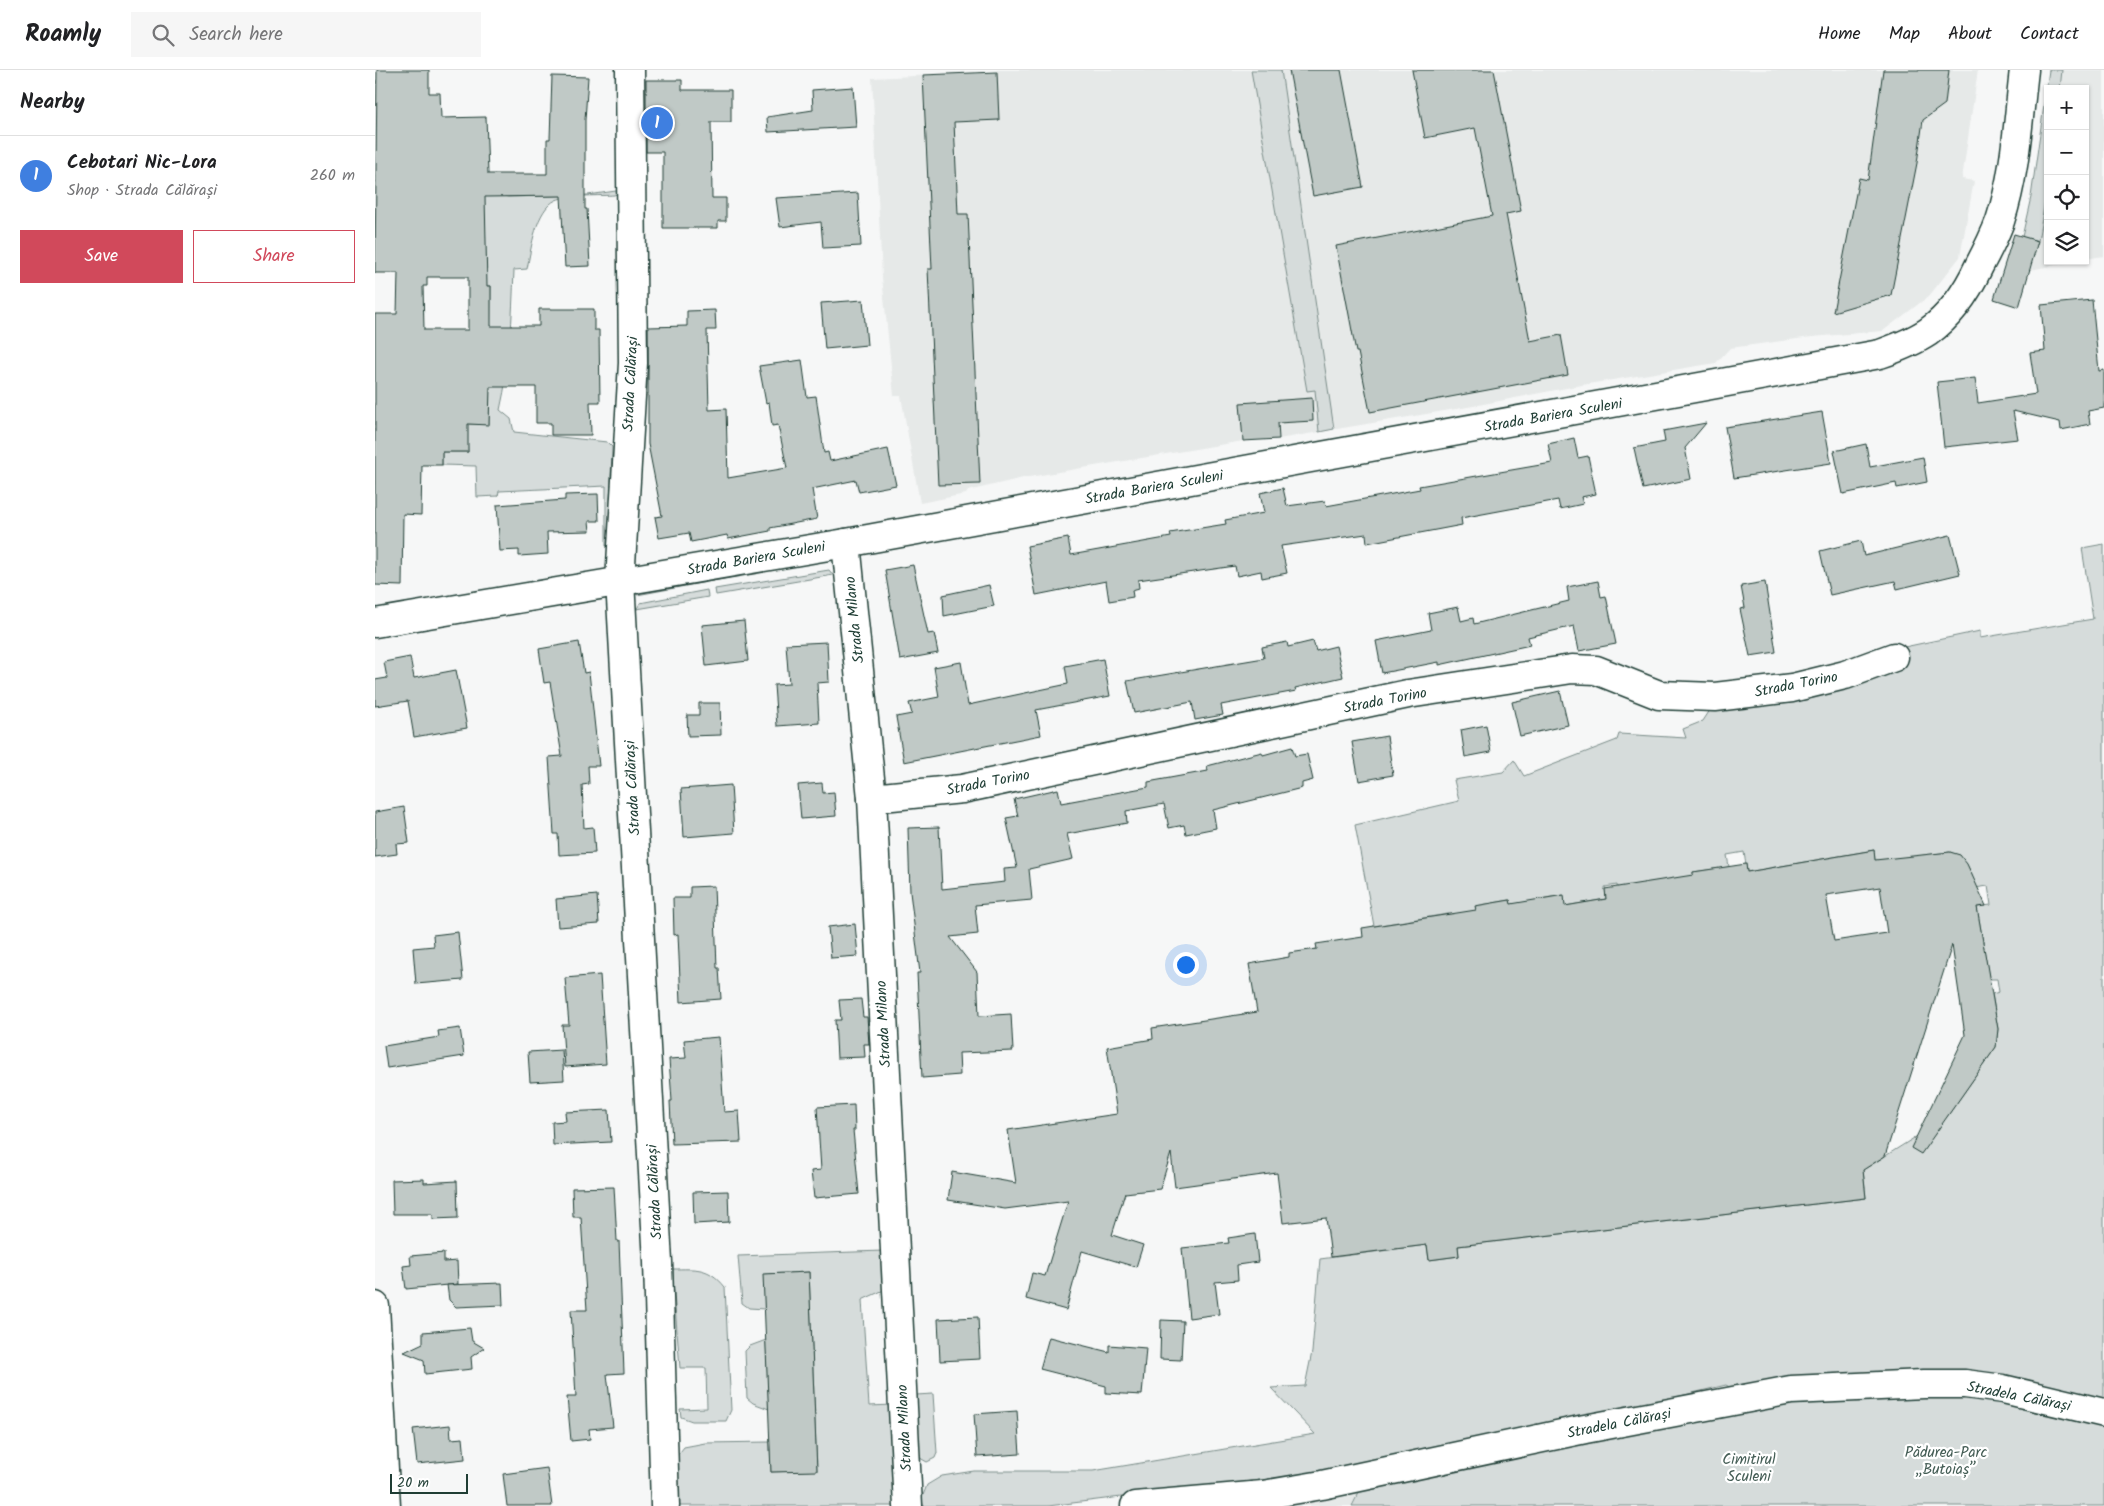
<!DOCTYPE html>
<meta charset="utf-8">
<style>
:root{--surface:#fff;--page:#f6f6f6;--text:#202124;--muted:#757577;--line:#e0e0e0;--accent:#d1495b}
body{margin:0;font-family:Kalam,sans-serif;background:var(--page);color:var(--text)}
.controls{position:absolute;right:15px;top:15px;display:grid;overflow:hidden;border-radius:0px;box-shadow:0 1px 4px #0004}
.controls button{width:45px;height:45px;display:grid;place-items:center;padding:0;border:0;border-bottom:1px solid var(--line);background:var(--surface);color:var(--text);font:25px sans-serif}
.scale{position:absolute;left:15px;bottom:12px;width:78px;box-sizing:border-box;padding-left:5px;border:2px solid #1f3d34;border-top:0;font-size:14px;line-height:18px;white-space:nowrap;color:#1f3d34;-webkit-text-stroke:4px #fff;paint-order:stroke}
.you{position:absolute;left:810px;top:894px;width:18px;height:18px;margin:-12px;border:4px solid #fff;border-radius:50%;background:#1a73e8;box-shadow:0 0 0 8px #1a73e833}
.badge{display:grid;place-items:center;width:32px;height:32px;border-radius:50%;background:var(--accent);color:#fff;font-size:16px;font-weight:700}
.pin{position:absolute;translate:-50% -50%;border:2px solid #fff;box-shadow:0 1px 5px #0006}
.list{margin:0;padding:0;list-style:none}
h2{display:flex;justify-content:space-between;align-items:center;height:65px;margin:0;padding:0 20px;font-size:21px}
h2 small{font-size:16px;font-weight:400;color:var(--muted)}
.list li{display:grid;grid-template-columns:32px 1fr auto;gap:15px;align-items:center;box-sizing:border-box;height:80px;padding:0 20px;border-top:1px solid var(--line)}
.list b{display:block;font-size:19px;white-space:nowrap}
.list p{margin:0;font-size:16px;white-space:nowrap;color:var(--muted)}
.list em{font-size:16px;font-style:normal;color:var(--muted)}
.actions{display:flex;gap:10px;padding:15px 20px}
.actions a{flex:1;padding:11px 0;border:1px solid var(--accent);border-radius:0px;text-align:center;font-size:18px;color:var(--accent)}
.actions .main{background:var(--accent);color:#fff}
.icon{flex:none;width:28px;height:28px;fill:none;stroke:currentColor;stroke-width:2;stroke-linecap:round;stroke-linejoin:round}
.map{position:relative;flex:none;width:1729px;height:1436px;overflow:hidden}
header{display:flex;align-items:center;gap:30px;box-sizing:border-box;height:70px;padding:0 25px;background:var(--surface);border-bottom:1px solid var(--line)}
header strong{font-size:24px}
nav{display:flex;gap:28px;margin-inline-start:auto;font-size:18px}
.search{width:350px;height:45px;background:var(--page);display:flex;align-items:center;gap:12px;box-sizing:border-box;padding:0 18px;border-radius:0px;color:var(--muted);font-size:19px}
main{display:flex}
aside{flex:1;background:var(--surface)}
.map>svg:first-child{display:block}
</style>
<header>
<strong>Roamly</strong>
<div class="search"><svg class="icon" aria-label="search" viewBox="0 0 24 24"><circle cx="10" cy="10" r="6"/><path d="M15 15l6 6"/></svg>Search here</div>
<nav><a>Home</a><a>Map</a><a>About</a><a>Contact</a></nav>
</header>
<main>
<aside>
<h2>Nearby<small></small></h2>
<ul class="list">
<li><span class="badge" style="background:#3f7fe0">1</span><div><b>Cebotari Nic-Lora</b><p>Shop · Strada Călărași</p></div><em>260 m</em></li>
</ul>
<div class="actions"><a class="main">Save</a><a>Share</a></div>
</aside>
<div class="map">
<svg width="1729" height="1436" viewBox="0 0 1729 1436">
<rect width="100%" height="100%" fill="#f6f7f7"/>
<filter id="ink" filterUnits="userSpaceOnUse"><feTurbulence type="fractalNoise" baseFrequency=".02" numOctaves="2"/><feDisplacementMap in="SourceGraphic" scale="10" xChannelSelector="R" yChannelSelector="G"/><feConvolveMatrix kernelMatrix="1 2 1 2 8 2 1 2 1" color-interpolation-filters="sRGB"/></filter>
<g filter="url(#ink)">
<!-- built -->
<g fill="#e6e9e8">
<path d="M622,0H1603L1587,109L1599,111L1585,187L1554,226L1508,261L1437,267L1355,278L1341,293L1207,315L1093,337L944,362L904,369L868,371L648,408L593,421L591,424L545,433L526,326H519L507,207L497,8L622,2Z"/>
<path d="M1687,0H1729V186L1710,189V19H1685Z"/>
<path d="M1673,114V191H1701L1655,200L1663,171Z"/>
<path d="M985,1420L977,1434L1016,1436H903Z"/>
</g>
<!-- green -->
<g fill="#d6dcdb" stroke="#7a8c88">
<path d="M876,0H906L959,359L944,362L940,320L932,321Z"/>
<path d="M1674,0H1687L1685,19H1673V114L1663,171L1647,167L1656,127Z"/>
<path d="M244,119V123L239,125C227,126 191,125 181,130C161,139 156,179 152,199L139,200C137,247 136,293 125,340L136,349L139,362L232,372L237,377L234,474L231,476V416L124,421L123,426L102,427L101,396L67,395V382H93L91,354H114L116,216H100L102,121L133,127L213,125L241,121Z"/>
<path d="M1729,474V1329L1607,1302L1471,1307L1361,1321L1351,1315L1301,1327L1297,1334L950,1402L673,1436H548L547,1428L552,1415L567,1406L599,1401H718L940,1364L896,1318L930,1316L937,1282L945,1189L1052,1175L1054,1190L1084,1186L1083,1176L1491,1128L1488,1100L1571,1048L1621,977L1623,959L1617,924L1624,922L1622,909H1614L1602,837L1616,835L1613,816L1600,818C1597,802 1592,788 1575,782L1500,791L1499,780L1372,802L1369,782L1352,785L1354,797L1318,802L1320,813L1243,825L1242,815L1230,817L1231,829L1190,836L1188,825L1165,829L1138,846L1135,830L1101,836L1102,848L1073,844L999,856L980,755L1084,731L1079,710L1128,702L1139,690L1149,706L1242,670L1244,664L1311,668L1308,659L1328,651L1339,634L1520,579L1605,561V568L1718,549L1707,478Z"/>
<path d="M445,491L262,525L268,518Z"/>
<path d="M454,500L458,505L341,525L340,519Z"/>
<path d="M332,520L333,527L262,539L265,533Z"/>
<path d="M508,1181L511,1219L487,1230L494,1336L519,1335L524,1436H300L298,1391L309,1377L330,1373L395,1372L396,1402L442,1400L434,1202L390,1204V1239L374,1238L367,1233L363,1186Z"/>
<path d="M297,1199C321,1199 333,1196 350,1217L356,1340L351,1351H317L306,1347L305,1339L332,1338L331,1298H305Z"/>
<path d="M391,1270L394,1339L378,1333L372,1328L370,1281L375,1276Z"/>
<path d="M558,1324L562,1383L560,1388L552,1392L545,1388L544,1383L541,1325Z"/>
<path d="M1566,1325L1627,1333L1729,1356V1436H977L985,1420L992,1414L1423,1330Z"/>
</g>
<!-- building -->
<g fill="#c0c9c6" stroke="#1f3d34" fill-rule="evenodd">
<path d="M2,0H54V23H65L66,48L111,47L113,104H172V69H175L177,6L213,7L210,50V139H212L215,196L190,197L186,126L110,127L112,216H116V256H164V239H219V260H224L225,332H215L216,365H176V353H161V317H115L114,355L93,354V382H67V395H47L46,445L28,444L27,516L0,515V244H22L23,203H0ZM52,207H93V260H49L48,216H52Z"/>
<path d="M914,0H966L988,117L938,126Z"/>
<path d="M1037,0H1119L1146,141L1131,144L1155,271L1186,265L1193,305L995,342L983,282H981L961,176L1117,146L1100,58L1050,68Z"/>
<path d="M1508,0H1574L1570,34L1548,50L1542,93L1516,225L1458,242L1484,108L1493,110Z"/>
<path d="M622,2L624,50L579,52L583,144H593L605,414L563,415L553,199H557L548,5Z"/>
<path d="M271,10H307V20H356V52H336L337,128H351V151H343V158H288V82H271Z"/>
<path d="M478,17L481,57L393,62L392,47L438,40L437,20Z"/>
<path d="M483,123L486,176L448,178L446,152L405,157L401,128Z"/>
<path d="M1639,164L1663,171L1644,237L1619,229Z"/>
<path d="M488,230L492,275L450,279L446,233Z"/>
<path d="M1717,230L1724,301L1729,300V338L1713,341L1715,354L1686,360L1685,352L1638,341L1643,369L1569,377L1562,312L1600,308L1603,333L1661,324L1655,283L1670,281L1666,235Z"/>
<path d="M340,240L341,260H332L334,340L351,339L353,408L412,398L403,355L397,356L394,332L391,333L384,296L427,290L432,327L441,326L449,383L453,382L455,391L513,379L521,415L484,422L481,410L437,419L442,449L395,458V461L353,469L352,465L316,472L314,463L284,468L280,447L287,446L273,374V257L312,256V241Z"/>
<path d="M937,328L938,351L903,353L904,369L868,371L865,333Z"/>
<path d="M1447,342L1456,393L1359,408L1350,357Z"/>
<path d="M1331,353L1310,378L1316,409L1268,419L1259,378L1290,372L1288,361Z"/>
<path d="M1199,368L1203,388L1213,386L1221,424L1206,427L1208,434L1185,439L1183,430L1086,448L1087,455L992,473L991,464L906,476L912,503L887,508L886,501L862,506L860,496L763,510L764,518L757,520L758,527L734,531L731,511L661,525L652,476L693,468L696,485L796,467L795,463L851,454L850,450L889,443L885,423L908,418L912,436L950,431L951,436L1045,419L1044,416L1177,393L1173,374Z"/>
<path d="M1491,374L1495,397L1548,387L1552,412L1522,418L1521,413L1468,424L1459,381Z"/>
<path d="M223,424L224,451H214L215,461L172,462L173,484L144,486V480L125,481L122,435L190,430V425Z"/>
<path d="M1575,465L1585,504L1522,519L1520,511L1455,525L1445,481L1486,471L1489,486Z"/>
<path d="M538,495L553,564L559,563L563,583L525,590L510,500Z"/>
<path d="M1223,511L1226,527L1231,526L1241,574L1204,581L1199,556L1153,567L1155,575L1064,595V592L1007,603L1001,571L1056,560L1053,543L1083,537L1086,551L1098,548L1099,554L1194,531L1192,517Z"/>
<path d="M1390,512L1401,582L1375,586L1365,539L1370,538L1366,516Z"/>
<path d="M614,515L619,536L569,546L568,525Z"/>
<path d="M369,551L373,591L331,596L327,555Z"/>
<path d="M938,571L941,581L961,576L968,607L920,618L921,621L846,635L848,645L820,650L817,632L759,643L752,611L889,588L887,577L912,572L913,577Z"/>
<path d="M204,572L209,603L214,602L224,696H213L214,714L207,715L209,758L218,757L220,783L184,785L183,764H179L174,687L187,686L175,612L169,613L164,579Z"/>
<path d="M452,572L454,612L442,613L444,653L402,656L399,615L414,614L411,574Z"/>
<path d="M35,587L39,608L81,600L92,658L39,667L33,631L0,636V610L12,608L9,592Z"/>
<path d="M728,589L735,626L661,640L666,665L529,692L521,647L537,644L534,633L564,627L559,597L586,592L593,635L693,614L690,596Z"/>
<path d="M1185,621L1193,655L1145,666L1137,632Z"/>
<path d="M324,633H345L346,665L313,666L312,645H324Z"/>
<path d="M1111,655L1116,682L1090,687L1086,660Z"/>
<path d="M1012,666L1018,705L984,711L977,672Z"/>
<path d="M917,677L920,686L932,684L938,710L927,713V718L838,740L841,758L811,764L809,755L794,758L789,734L751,741L752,753L692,764L698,789L654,799L657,830L600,835L603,864L575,867L602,902L604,946L636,944L638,981L584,983L585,1005L547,1008L542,903H545L535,822L533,758L564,757L567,819L630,812L629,799L642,798L631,748L643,746L639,729L683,719L686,733L773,717V712L833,701L832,696L887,682L888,685Z"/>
<path d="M447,713L448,723L459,722L461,746L426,749L423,715Z"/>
<path d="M356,715L359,763L309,767L306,719Z"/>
<path d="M29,737L34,773L21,774L22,784L0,787V742Z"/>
<path d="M1499,780L1500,790L1575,782L1585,785L1592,794L1611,836L1602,837L1623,959L1621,977L1546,1084L1536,1078L1590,965L1577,875L1510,1086L1488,1100L1491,1128L1083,1176L1084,1186L1054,1190L1052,1175L956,1187L951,1148L908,1153L902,1103L800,1117L796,1083L785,1119L750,1123L737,1165L768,1175L761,1197L707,1181L691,1240L651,1229L657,1203L670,1206L693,1131L630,1139L573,1130L577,1102L641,1113L633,1060L742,1044L732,977L778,969L777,958L882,942L874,894L914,887V883L942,879L941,874L988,867L987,858L1101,840L1100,836L1135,830L1136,834L1189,825L1190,836L1231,829L1230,819L1318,805V802L1371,794L1372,802ZM1505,817L1512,863L1459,871L1451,825Z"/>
<path d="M339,816L342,898H344L346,929L306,932L303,864L299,865L298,828H315V817Z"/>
<path d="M222,825L224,854L183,857L181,829Z"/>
<path d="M480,854L483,886L456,888L453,857Z"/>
<path d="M83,862L88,910L41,914L38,878L59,876L58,865Z"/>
<path d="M225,905L231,994L190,997L187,955H194L190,908Z"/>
<path d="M486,929L488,947H492L494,974H489L490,987L462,988L460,950H466L464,930Z"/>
<path d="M85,958L89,986L12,998L9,976L64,967L63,961Z"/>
<path d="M344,967L349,1042L364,1041L366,1072L297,1074L295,1031H297L294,989L311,988L309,970Z"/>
<path d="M187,980L189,1010L155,1012L153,982Z"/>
<path d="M479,1035L480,1060H478L484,1124L439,1128L436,1101L446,1100L442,1037Z"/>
<path d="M234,1040L236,1072L178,1075L177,1052L191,1051L190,1042Z"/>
<path d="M49,1109V1113L82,1111L83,1148L58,1149V1144H18L17,1110Z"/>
<path d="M239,1117L242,1171H244L249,1303L232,1304L238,1357L214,1359L215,1369L196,1371L192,1327H201L196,1240H212L206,1147H198L197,1118Z"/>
<path d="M353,1121L354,1152L319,1154L318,1122Z"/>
<path d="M880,1164L883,1192L862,1195L863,1210L840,1212L844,1244L814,1248L807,1178L854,1173L853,1168Z"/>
<path d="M69,1183V1192L82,1191L83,1214L31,1219L28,1196L36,1195L35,1186Z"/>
<path d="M434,1202L442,1401L396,1402L388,1204Z"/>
<path d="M127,1213L128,1235L81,1237L74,1230L72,1215Z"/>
<path d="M603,1247L605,1289L565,1291L563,1249Z"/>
<path d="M786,1250L808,1251L806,1290L785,1289Z"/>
<path d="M95,1258L97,1271L109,1278L96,1287L97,1299L50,1304L49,1290L29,1282L48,1273V1262Z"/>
<path d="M674,1267L734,1282V1275L771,1278L767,1325L731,1323V1316L665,1299Z"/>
<path d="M642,1341L645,1384L602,1387L599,1344Z"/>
<path d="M75,1355L76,1369L88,1368L90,1389L42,1394L38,1359Z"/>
<path d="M172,1398L177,1436H132L128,1404Z"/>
</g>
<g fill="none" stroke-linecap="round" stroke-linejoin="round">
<!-- minor casing -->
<g stroke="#1f3d34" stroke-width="31">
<g id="minor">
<path d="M255,0L258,293L245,511L283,1192L290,1436"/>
<path d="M471,473L497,728L533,1436"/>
<path d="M497,728L587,719L1033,624L1197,599L1221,600L1284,625L1340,627L1417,618L1470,605L1519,587"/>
<path d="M0,1236L11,1436"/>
<path d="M760,1436L888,1425L947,1415L1210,1359L1416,1320L1549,1314H1590L1628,1319L1729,1343"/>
</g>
</g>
<!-- major casing -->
<g stroke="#1f3d34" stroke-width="31">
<path id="major" d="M0,553L471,473L1505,284C1522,278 1538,272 1553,262C1577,245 1592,222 1604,196C1612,181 1619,167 1625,151C1641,103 1643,50 1649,0"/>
</g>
<!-- minor -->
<use href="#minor" stroke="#fff" stroke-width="28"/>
<!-- major -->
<use href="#major" stroke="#fff" stroke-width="28"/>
</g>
</g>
<g text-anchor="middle" stroke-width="4.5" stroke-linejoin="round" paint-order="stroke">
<!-- street labels -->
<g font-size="15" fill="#1f3d34" stroke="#fff">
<text transform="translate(255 314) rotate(-87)" y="5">Strada Călărași</text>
<text transform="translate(1178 345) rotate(-10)" y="5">Strada Bariera Sculeni</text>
<text transform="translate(779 417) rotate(-10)" y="5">Strada Bariera Sculeni</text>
<text transform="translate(381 488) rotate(-10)" y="5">Strada Bariera Sculeni</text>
<text transform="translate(479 550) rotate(-96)" y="5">Strada Milano</text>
<text transform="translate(1421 614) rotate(-11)" y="5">Strada Torino</text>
<text transform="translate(1010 630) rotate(-11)" y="5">Strada Torino</text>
<text transform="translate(613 712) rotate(-11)" y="5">Strada Torino</text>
<text transform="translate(257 718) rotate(-93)" y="5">Strada Călărași</text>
<text transform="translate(508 954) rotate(-93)" y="5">Strada Milano</text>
<text transform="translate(279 1122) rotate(-93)" y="5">Strada Călărași</text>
<text transform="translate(1644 1326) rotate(11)" y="5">Stradela Călărași</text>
<text transform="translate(1244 1353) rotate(-11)" y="5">Stradela Călărași</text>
<text transform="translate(529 1358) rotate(-93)" y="5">Strada Milano</text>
</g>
<!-- park labels -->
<g font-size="15" fill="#445d55" stroke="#fff">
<text x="1571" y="1387">Pădurea-Parc<tspan x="1571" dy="17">„Butoiaș”</tspan></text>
<text x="1374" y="1394">Cimitirul<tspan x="1374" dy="17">Sculeni</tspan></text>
</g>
</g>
</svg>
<div class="controls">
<button>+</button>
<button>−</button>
<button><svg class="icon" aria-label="locate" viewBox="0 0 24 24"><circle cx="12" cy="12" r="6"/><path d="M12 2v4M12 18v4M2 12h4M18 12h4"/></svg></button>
<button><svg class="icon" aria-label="layers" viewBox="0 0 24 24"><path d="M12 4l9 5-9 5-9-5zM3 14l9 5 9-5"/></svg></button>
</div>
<div class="scale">20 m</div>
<div class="you"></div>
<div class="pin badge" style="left:282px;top:53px;background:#3f7fe0">1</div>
</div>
</main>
